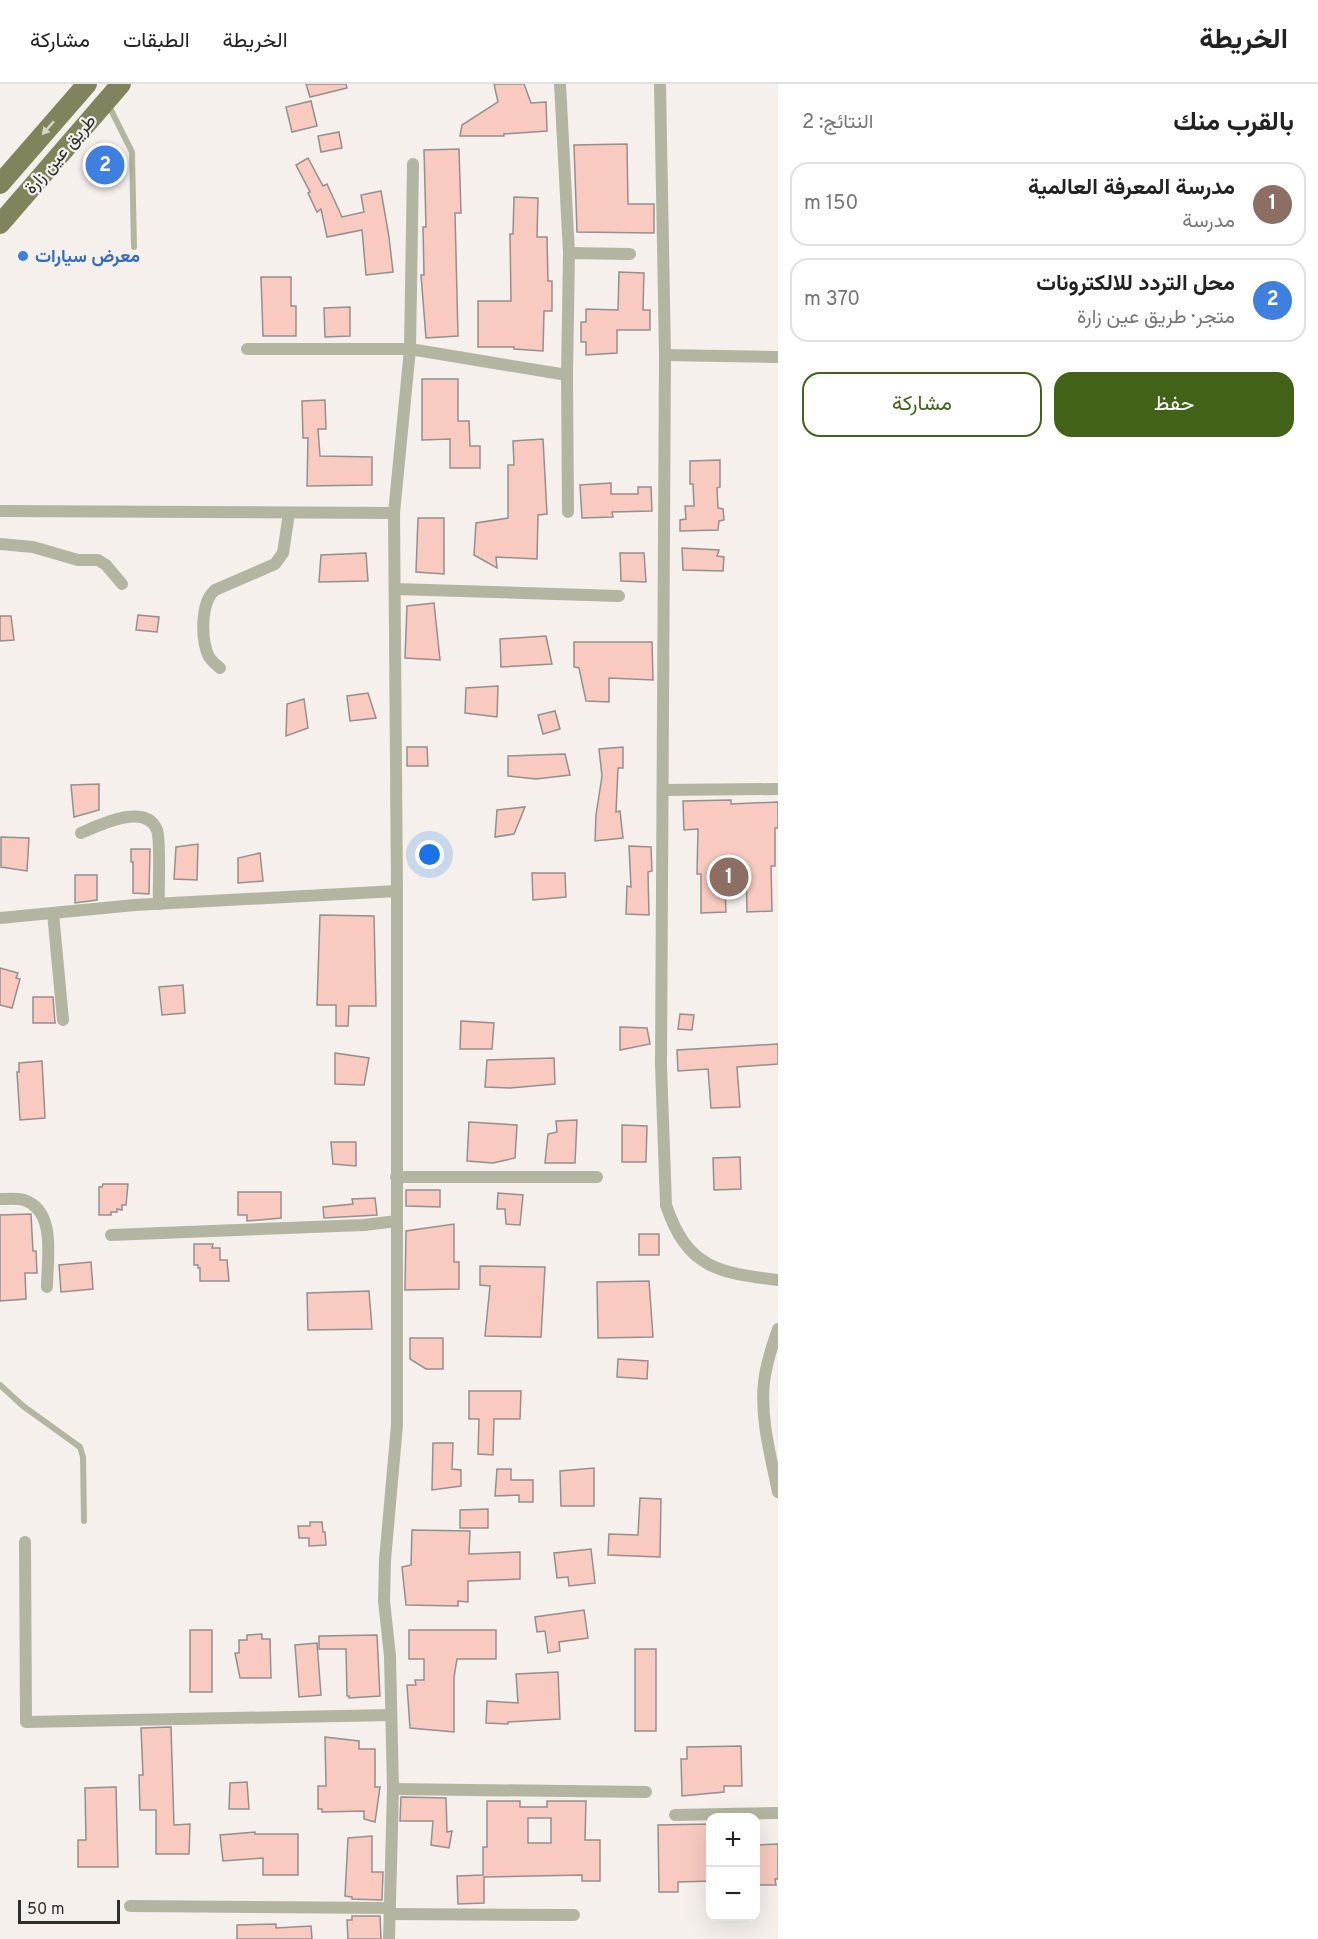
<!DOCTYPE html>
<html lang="ar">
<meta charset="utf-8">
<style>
:root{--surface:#fff;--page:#f2f2f2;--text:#222;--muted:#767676;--line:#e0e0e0;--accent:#426218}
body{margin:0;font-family:Overpass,Vazirmatn,sans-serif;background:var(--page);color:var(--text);direction:rtl}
.controls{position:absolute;right:18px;bottom:18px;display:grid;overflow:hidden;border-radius:12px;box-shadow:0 6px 24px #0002}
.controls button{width:54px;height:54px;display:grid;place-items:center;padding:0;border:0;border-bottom:2px solid var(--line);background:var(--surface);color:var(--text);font:30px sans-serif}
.scale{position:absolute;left:18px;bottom:15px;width:102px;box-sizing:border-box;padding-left:6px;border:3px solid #302e2d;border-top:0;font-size:16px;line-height:21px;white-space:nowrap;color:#302e2d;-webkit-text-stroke:4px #f5f0ec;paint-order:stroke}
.you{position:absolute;left:430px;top:771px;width:21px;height:21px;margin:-15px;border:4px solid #fff;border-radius:50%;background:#1a73e8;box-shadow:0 0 0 9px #1a73e833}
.badge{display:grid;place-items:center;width:39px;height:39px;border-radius:50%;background:var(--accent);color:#fff;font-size:20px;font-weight:700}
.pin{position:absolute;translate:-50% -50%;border:3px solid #fff;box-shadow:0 2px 6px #0006}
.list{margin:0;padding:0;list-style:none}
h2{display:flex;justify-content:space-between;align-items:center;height:78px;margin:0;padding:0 24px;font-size:26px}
h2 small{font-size:20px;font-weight:400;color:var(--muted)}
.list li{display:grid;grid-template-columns:39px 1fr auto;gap:18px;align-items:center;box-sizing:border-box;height:84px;margin:0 12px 12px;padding:0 12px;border:2px solid var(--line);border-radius:18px}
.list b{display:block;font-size:22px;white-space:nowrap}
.list p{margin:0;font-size:20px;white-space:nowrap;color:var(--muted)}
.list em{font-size:20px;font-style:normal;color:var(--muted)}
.actions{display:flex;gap:12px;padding:18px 24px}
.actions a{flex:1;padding:14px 0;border:2px solid var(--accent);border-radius:18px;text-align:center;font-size:21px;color:var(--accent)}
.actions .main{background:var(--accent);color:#fff}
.map{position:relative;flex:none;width:778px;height:1855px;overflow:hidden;direction:ltr}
header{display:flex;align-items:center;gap:36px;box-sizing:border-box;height:84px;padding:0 30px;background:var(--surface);border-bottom:2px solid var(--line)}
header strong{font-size:28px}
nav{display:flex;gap:33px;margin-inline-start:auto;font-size:21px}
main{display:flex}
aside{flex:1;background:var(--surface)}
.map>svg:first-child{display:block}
</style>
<header>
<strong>الخريطة</strong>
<nav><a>الخريطة</a><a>الطبقات</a><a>مشاركة</a></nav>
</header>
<main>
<aside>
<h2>بالقرب منك<small>النتائج: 2</small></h2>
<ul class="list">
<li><span class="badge" style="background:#8d6e63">1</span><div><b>مدرسة المعرفة العالمية</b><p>مدرسة</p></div><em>150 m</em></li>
<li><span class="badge" style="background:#3f7fe0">2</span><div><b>محل التردد للالكترونات</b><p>متجر · طريق عين زارة</p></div><em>370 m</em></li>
</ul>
<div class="actions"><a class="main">حفظ</a><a>مشاركة</a></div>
</aside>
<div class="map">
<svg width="778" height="1855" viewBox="0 0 778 1855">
<rect width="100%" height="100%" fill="#f5f0ec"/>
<!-- building -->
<g fill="#f8cac0" stroke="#958f8e" stroke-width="1.5" fill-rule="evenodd">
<path d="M306,0H346L347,4L310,13Z"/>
<path d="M494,0H524L531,19L546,18L547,47L504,50V52H460L462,41L498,18Z"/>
<path d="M311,17L317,42L292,48L286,23Z"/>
<path d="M339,48L342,64L321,68L318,52Z"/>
<path d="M627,60L628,120H654V149L577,148L574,61Z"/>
<path d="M459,65L461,129H455L458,252L426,254L421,191H424L423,143H426L424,66Z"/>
<path d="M308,74L323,102L327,100L342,133L364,128L361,111L381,107L389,153L393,188L366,191L362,146L327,153L321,125L317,128L308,109L310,108L296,81Z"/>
<path d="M514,113L538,114L537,153H547L548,197H552V227H544L543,267L514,265V263H478V217H511L510,150H513Z"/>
<path d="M619,188L644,189L643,226H650V246H617V269L586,271V258H581V238H586V225L618,226Z"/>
<path d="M261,193H291V222H296V252H263Z"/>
<path d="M350,223V252L325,253L324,224Z"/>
<path d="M422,295H458V337H469L470,362H480V384H450V355L422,356Z"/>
<path d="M325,316L326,345H318L320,372L372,373V401L307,402L308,354H303L302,317Z"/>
<path d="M543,355L547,430L538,431L537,475L496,473L497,484L474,471L476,439L508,434V381H514L513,357Z"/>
<path d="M720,376V403L717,404L718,424L723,425L724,436L719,437L718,446L680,447V436L686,435L685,422H694L693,400H690V377Z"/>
<path d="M611,399V410H638V403H651L652,427L612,428L613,433L582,434L580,401Z"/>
<path d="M418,434H444V490L416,488Z"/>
<path d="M682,464L719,466L717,472L724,473L723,487L683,486Z"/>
<path d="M366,469L368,497L319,498L321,471Z"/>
<path d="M620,469H644L646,498L621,497Z"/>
<path d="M434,519L440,576L405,574L407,522Z"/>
<path d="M138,531L159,533L157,548L136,546Z"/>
<path d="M0,532H11L14,556L0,557Z"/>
<path d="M546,552L552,580L501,583L500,555Z"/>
<path d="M574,558H652L653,596L609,594V618L586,617L579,584L574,583Z"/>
<path d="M498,602L497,633L465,629L466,604Z"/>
<path d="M368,609L376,634L350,637L347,612Z"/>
<path d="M304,615L308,644L286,652L287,620Z"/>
<path d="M555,627L560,645L543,650L538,631Z"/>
<path d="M407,663H427L428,682H407Z"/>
<path d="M623,663V684H618L616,728L620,727L623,754L595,757L596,731L602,692L599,665Z"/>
<path d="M565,670L570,691L536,695L508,692V672Z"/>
<path d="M99,700V726L74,733L71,701Z"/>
<path d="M731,716V720L778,718V744H775V782H771L772,827L747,828L746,781L724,782L726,828L701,829V790H697L698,745L684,746L683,717Z"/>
<path d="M525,723L514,750L495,753L497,726Z"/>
<path d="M1,753L29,754L27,787L1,783Z"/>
<path d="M198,760L197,796L174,795L176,763Z"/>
<path d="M629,762L651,763L652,787L648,788L649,831L626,830L627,802L631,803Z"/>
<path d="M131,765H150L149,810L133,809V778H131Z"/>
<path d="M260,769L263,797L238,799V774Z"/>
<path d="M532,789H565L566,813L533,816Z"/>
<path d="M75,791H97V816L75,819Z"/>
<path d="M320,831L374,832L376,922H349L348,942H336V921H317Z"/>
<path d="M0,884L18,889L16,894L20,895L12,924L0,921Z"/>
<path d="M183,901L185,929L162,931L159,903Z"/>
<path d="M33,913H53L55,939H33Z"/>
<path d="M680,930L694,931L692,946L678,945Z"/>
<path d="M461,937L494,939L492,965H460Z"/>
<path d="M620,943L647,944L650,960L620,966Z"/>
<path d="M778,960V980L737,983L740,1023L711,1024L708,985L678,987L677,966Z"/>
<path d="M335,969L369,974L364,1001L335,1000Z"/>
<path d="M554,974L555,1000L510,1004L485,1003L487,976Z"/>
<path d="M42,977L45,1034L20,1036L17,988H19V979Z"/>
<path d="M577,1036L575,1079H545L548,1050L557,1048L556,1037Z"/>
<path d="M469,1038L517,1041L515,1074L493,1079L467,1077Z"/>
<path d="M622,1041L647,1042L646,1078H622Z"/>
<path d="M331,1058H356V1082L333,1080Z"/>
<path d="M740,1073L741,1105L714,1106L713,1074Z"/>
<path d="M103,1100H128L126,1121H122V1126L117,1125V1128H111V1131H99V1103H102Z"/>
<path d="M406,1106H440V1123L406,1122Z"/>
<path d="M238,1108H281V1134L247,1137V1131H238Z"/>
<path d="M498,1109L523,1111L520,1141L506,1140L505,1125H497Z"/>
<path d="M375,1114L377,1131L324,1134L323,1123L353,1120L352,1115Z"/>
<path d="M31,1130L33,1167H36L37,1189H25L26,1215L0,1217V1131Z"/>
<path d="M454,1140V1178H459V1205L405,1206L406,1147Z"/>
<rect x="639" y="1150" width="20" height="21"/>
<path d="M194,1160H213L212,1164H220V1176H227L229,1197H200V1184H198V1181H194Z"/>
<path d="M91,1178L93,1205L61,1208L59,1181Z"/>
<path d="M480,1182L545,1183L541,1253L485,1252L490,1202L480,1201Z"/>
<path d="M649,1197L653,1253L598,1254L597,1198Z"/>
<path d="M369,1207L372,1245L308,1246L307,1209Z"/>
<path d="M410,1254H443V1285H426L410,1275Z"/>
<path d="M618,1275L648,1277L647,1295L617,1293Z"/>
<path d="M469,1307H521L520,1335H494L493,1371L478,1370L479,1335H469Z"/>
<path d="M433,1359H453L452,1385L461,1386V1402L432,1406Z"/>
<path d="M594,1384V1422H561L560,1387Z"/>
<path d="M497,1385H511V1396H533V1418H519V1411L495,1412Z"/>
<path d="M640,1414L661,1415L660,1473L608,1471L609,1450L638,1451Z"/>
<path d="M488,1425V1444H460V1426Z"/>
<path d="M310,1438H322L323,1448H325L326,1461L309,1462V1454H299L298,1442H310Z"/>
<path d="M412,1446L470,1447L469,1470L520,1468V1495L468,1497V1518L458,1517V1522L406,1521L402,1483L411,1481Z"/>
<path d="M591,1465L595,1499L569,1502L568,1493L557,1494L554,1469Z"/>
<path d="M584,1526L588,1554L559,1558L560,1567L548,1569L545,1547L537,1548L535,1533Z"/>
<rect x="190" y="1546" width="22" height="62"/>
<path d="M409,1546H496V1575H457L454,1593V1648L410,1644L407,1601H416L415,1596H424V1575H409Z"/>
<path d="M262,1550V1555H270L271,1594H240L235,1569H239V1556H247V1551Z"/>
<path d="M377,1551L380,1612L349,1614V1612H347L346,1565H319V1552Z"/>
<path d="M317,1559L321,1611L299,1613L295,1561Z"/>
<rect x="635" y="1565" width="21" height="82"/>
<path d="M558,1588L560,1635L508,1638V1640L486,1639L487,1617L518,1619L516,1590Z"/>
<path d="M171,1643L174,1741L190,1740L189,1770H156V1726H140L139,1691H143L141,1644Z"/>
<path d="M325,1653L359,1657V1665H375V1703H380L375,1738L364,1735V1727L322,1728V1725H318V1702H326Z"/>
<path d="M741,1662L742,1702H724V1708L682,1712L681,1675H687V1663Z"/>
<path d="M247,1698L249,1725H229L230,1699Z"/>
<path d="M116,1703L118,1783H78V1756H86L85,1704Z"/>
<path d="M401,1713L446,1714L447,1748L452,1747L449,1764L431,1761L433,1737H400Z"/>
<path d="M487,1717H520V1723H547V1717H586L585,1756H600V1797H582V1791L484,1793V1819L458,1820L457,1792L483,1791V1763H487ZM528,1734H551V1759H528Z"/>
<path d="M711,1740V1797L678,1798V1808H659L658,1741Z"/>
<path d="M255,1748V1750H298V1791H263V1774L223,1777L220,1751Z"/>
<path d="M372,1752V1788H383L382,1816L352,1815V1813L345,1812L348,1754Z"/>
<path d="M778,1760V1795H775L776,1801H757L756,1761Z"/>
<path d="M352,1832H380L381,1855H348L347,1836H352Z"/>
<path d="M276,1840V1844L311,1842L312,1855H237V1841Z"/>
</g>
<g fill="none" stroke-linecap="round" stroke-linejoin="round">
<!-- service -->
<g stroke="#b4b5a0" stroke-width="6">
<path d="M108,20L132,68L134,163"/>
<path d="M0,1301L23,1322L80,1363L83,1373L84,1437"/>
</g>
<!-- minor -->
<g stroke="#b4b5a0" stroke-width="12">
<path d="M560,0L569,169"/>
<path d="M660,0L665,271L661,981L666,1121C687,1184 718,1189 778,1196"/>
<path d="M247,265H410L567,291"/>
<path d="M665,271L778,273"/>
<path d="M0,427L394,429"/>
<path d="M568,428L567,291L569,169L630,170"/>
<path d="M0,460L33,463L78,476H98L106,481L122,500"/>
<path d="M395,505L619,512"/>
<path d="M220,584C216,581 212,577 209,573C201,556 200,519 215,506L275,480L283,469L289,429"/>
<path d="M663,706L778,705"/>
<path d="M81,749C99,741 146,718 157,746C161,756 158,805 159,820"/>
<path d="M53,829L63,936"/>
<path d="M0,834L135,821L397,807"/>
<path d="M396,1093H597"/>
<path d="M0,1115C7,1115 17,1114 24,1116C57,1127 47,1176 47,1203"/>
<path d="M111,1151L364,1141L397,1137"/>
<path d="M778,1245C772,1262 766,1280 764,1298C760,1335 771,1373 778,1408"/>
<path d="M25,1458L26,1638L391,1631"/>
<path d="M393,1705L646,1708"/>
<path d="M675,1731L778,1729"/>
<path d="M130,1822L390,1824"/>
<path d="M390,1830L574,1831"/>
<path d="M389,1855L393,1705L390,1572L384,1517L385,1476L397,1341V807L394,429L410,265L413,80"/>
</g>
<!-- primary -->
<g stroke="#80835b" stroke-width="20">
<path d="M0,100L87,0"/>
<path d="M0,140L121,0"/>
</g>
</g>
<!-- one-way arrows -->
<defs><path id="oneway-solid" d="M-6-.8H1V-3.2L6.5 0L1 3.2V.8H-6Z" transform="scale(1.5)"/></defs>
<use fill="#d8d5c8" href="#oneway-solid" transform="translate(48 44) rotate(131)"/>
<!-- markers -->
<circle fill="#3f7fe0" stroke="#f5f0ec" stroke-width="2" cx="23" cy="172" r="6"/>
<g text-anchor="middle" stroke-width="4.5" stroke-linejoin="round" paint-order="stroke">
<!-- street labels -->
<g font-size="18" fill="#302e2d" stroke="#f5f0ec">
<text transform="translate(60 70) rotate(-49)" y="6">طريق عين زارة</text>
</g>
<!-- shop labels -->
<g font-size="18" font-weight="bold" fill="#366cbe" stroke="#f5f0ec" text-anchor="start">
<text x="35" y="178">معرض سيارات</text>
</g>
</g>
</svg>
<div class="controls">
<button>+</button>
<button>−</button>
</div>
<div class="scale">50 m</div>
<div class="you"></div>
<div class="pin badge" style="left:729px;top:793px;background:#8d6e63">1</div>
<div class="pin badge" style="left:105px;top:81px;background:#3f7fe0">2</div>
</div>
</main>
